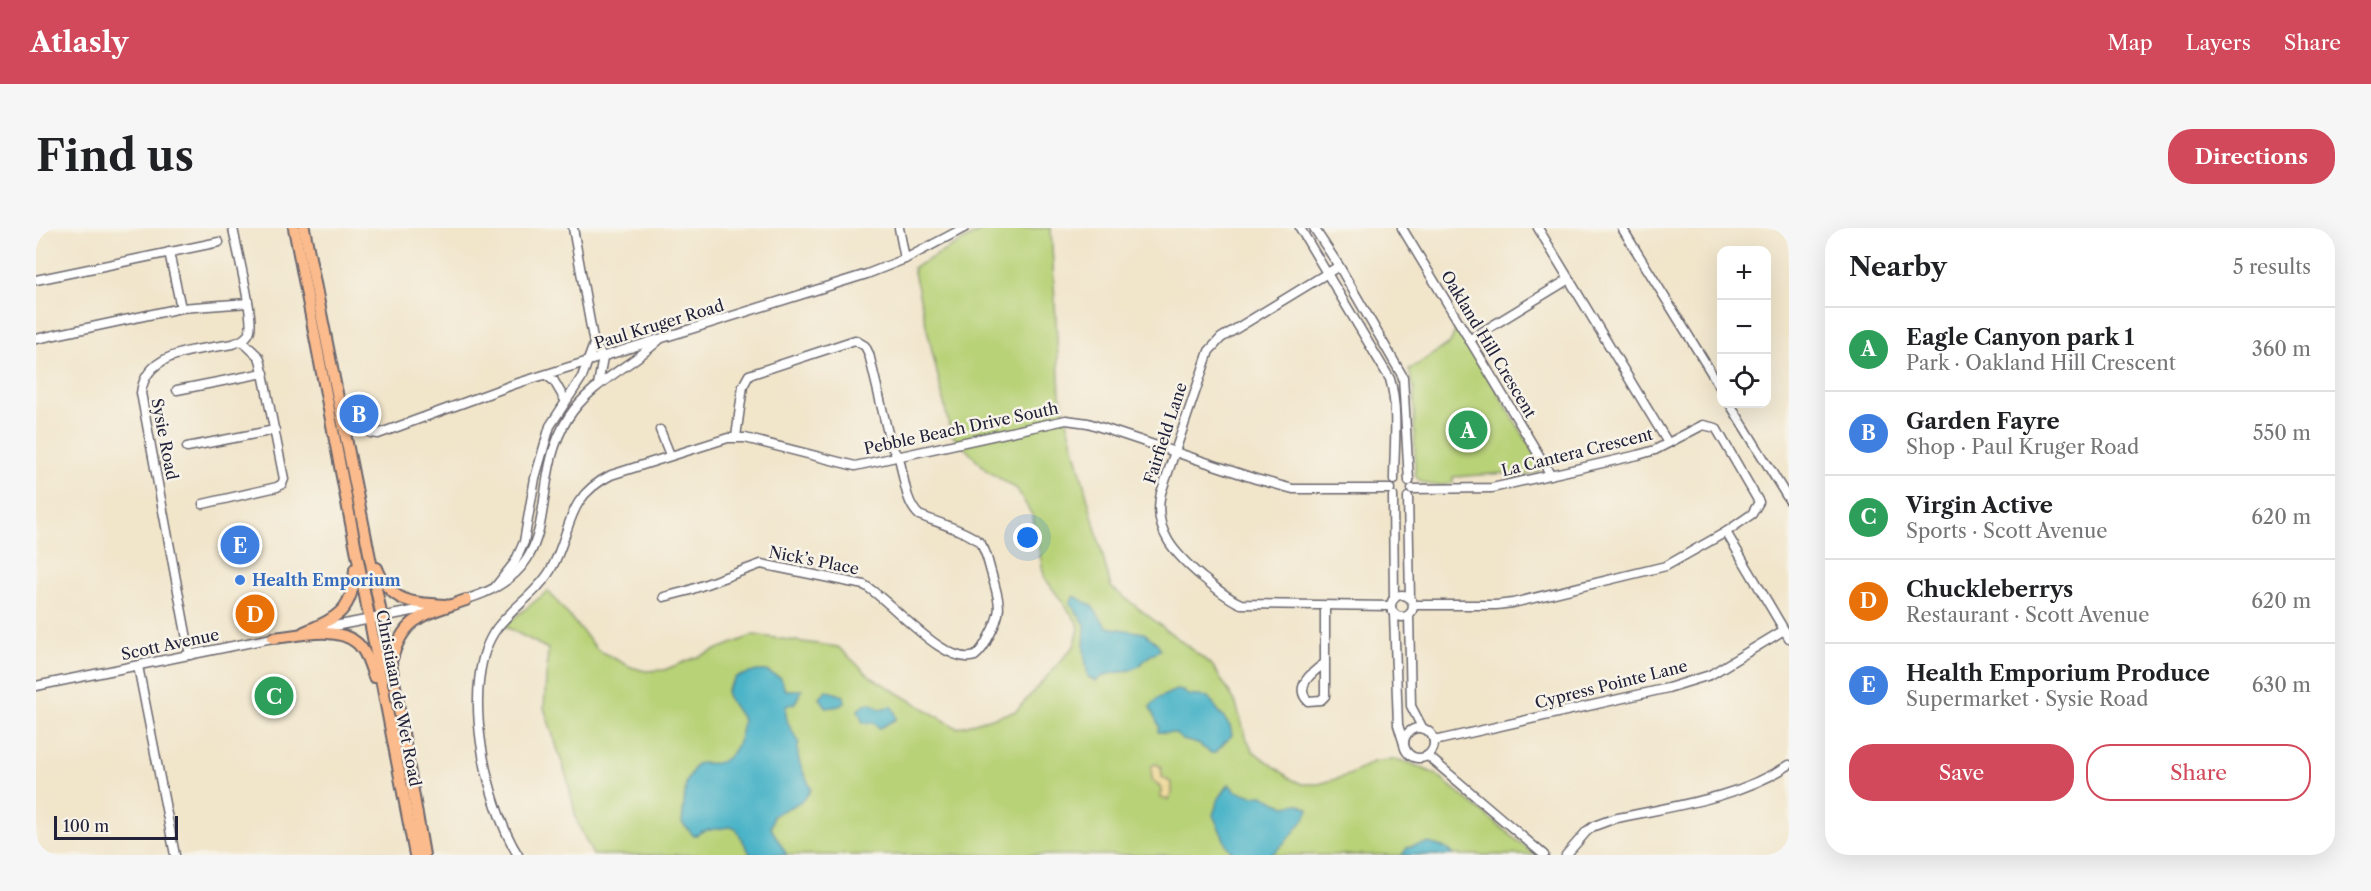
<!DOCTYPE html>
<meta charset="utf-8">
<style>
:root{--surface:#fff;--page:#f6f6f6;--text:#202124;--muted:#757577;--line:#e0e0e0;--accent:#d1495b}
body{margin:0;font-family:"Libre Caslon Text",serif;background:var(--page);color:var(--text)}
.controls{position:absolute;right:18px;top:18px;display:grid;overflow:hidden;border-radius:12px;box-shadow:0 6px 24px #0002}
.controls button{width:54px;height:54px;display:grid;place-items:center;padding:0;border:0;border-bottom:2px solid var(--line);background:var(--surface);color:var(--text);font:30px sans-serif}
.scale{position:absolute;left:18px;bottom:15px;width:124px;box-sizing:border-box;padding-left:6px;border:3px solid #22223b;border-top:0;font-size:16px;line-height:21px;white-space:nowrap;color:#22223b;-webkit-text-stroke:4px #f7f3e8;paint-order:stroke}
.you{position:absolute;left:992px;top:310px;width:21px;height:21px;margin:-15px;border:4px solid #fff;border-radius:50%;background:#1a73e8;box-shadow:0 0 0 9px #1a73e833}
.badge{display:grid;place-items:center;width:39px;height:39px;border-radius:50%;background:var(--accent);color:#fff;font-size:20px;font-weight:700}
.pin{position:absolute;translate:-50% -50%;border:3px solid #fff;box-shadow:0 2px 6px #0006}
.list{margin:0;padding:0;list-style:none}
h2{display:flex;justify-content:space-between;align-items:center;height:78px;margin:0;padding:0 24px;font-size:26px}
h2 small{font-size:20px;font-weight:400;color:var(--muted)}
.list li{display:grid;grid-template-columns:39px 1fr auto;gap:18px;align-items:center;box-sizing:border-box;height:84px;padding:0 24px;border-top:2px solid var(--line)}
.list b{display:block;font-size:22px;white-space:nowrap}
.list p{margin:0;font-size:20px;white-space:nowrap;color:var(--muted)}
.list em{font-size:20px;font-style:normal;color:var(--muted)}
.actions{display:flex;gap:12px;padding:18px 24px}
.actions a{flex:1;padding:14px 0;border:2px solid var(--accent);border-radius:24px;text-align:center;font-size:21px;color:var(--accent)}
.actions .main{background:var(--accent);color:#fff}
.icon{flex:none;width:33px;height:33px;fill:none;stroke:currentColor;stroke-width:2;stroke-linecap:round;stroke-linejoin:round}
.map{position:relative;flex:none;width:1753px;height:627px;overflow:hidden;border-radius:24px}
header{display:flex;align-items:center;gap:36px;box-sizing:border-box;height:84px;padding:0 30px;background:var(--accent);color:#fff}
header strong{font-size:28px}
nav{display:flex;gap:33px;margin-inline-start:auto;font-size:21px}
.intro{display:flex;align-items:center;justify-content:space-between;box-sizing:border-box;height:144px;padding:0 36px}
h1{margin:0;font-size:42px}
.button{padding:15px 27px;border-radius:24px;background:var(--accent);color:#fff;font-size:21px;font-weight:700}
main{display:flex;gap:36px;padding:0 36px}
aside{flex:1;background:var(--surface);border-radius:24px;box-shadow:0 6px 24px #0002}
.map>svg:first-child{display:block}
</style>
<header>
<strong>Atlasly</strong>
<nav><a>Map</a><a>Layers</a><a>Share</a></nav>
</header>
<div class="intro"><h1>Find us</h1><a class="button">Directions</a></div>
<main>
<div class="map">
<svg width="1753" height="627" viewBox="0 0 1753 627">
<rect width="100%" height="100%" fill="#f7f3e8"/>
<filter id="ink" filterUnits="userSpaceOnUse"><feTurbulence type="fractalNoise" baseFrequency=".0167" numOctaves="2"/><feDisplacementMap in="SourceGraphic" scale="12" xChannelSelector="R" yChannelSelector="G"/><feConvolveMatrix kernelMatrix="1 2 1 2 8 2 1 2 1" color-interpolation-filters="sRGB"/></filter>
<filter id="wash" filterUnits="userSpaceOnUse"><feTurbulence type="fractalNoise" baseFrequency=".008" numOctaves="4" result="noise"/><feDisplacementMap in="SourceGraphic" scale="24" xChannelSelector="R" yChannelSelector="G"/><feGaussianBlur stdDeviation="1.35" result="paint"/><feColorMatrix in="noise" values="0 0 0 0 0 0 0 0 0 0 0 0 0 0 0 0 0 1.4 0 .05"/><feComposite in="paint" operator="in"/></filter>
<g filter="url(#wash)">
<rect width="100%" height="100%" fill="#f1e5ca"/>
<!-- green -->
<g fill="#b8d277" stroke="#6d7a59" stroke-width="1.5">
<path d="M950,0H1015L1024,166L1075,359L1176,437L1199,473L1210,509L1217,523L1257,552L1266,556H1283L1313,547L1337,534L1359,531L1374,535L1399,546L1499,627H557L541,594L531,550L508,480L512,421L468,398L512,363L562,422L595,439L609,443L628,442L718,407L802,419L835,449L921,500L980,483L1039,417L1043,400L1041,394L1008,349L997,289L981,261L951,243L915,206L877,40Z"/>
<path d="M1423,100L1505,236L1502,244L1477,251L1471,250L1469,245L1417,249V255C1405,258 1390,259 1381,250L1379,245L1378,160L1373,142L1414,115L1419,103Z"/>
</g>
<!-- sand -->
<path fill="#eeda9e" stroke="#887e6c" stroke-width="1.5" d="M1120,536L1125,539L1126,549L1136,555V565L1132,572L1125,570V560L1116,551L1115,538Z"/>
<!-- water -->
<g fill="#49b3c7" stroke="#366a81" stroke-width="1.5">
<path d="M1038,368L1055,377L1071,399L1108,405L1122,416L1124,422C1113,425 1107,437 1097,441C1084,446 1072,443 1060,453L1052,449L1048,423L1049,396L1034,375Z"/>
<path d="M721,443H730L745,450L749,462H766L759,475L750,478C748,492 755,502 763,514C758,532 769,545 775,561C768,577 750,579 737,588L735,600L751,627H715L700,601L693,599L667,603L658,608L646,595L650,555L660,536C667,534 673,536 680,535C699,531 705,510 707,492L692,470L690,463L700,449Z"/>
<path d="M790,462L808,468L809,475L803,478L791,480L784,470Z"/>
<path d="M1140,462L1147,463L1152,467L1172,469L1194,498L1196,507L1179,525H1175L1162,516L1147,512L1138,505L1122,504L1123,498L1114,479L1122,470Z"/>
<path d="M835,475L844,481L855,478L859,484L860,491L844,500L837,495H827L822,482L829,476Z"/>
<path d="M1193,556L1199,563L1217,568L1226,567L1249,578L1263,576L1273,581C1272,590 1241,625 1233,627C1222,627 1209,627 1198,627L1191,618L1177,587L1182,572Z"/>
<path d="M1392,615L1410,620L1417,627H1366L1372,619Z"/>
</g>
</g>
<g filter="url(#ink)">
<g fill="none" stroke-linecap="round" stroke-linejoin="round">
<!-- minor casing -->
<g stroke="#6a666d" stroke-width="11">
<g id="minor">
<path d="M537,0L558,116L567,129L562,157"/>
<path d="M863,0L869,31"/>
<path d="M1264,0L1354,151C1363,182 1358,220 1358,252"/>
<path d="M1278,0L1303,38L1367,149L1373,253"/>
<path d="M1366,0L1515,247"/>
<path d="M1502,0L1632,215"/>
<path d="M1586,0L1686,162"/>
<path d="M133,24L145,80"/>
<path d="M1303,38L1185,110L1173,123L1125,265C1116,303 1140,327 1166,349C1179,359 1190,370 1205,376L1355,378"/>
<path d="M0,52L183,14"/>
<path d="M0,111L145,80L212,75"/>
<path d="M1433,112L1533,51"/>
<path d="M510,147L518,153L529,172"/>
<path d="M141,162L228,145"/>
<path d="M1694,176L1753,272"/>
<path d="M327,195L335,205L342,206L479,156L831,46L869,31L928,0"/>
<path d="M624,202L634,227"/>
<path d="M700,209L707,158L713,147L819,112L829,118L833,126L855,218L863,230"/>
<path d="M151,219L239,202"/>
<path d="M1376,261L1456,260L1602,227L1619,222L1667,197L1680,200L1683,205L1723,274L1716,286L1690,304L1630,338L1477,375L1460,377H1377"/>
<path d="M1357,268L1358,371"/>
<path d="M1372,269L1374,371"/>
<path d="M167,276L241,259L246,256L248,251L225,135L223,129L206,113"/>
<path d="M1690,304L1753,410"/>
<path d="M460,358L479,334L488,314L499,250L514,198L546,149L558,116"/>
<circle cx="1366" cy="378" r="11"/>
<path d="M628,369L651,363L725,336L828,357C854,371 908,439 939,428C945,423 949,417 952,410C969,380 963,374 955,344C952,334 950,321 943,314C934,304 897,293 883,287C869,274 868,248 863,230"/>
<path d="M424,373C538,343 487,262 532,190C554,155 594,139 623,112"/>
<path d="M1289,378V468L1285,472L1272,473C1257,458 1278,443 1289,435"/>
<path d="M1358,386L1362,497L1368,516"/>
<path d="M1373,387L1375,478L1387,501"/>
<path d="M283,401L397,379"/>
<path d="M154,427L105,165C110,122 164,122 197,116C205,113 212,110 214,102C218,88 200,18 197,0"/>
<path d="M102,438L139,627"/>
<path d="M0,458L241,409"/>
<circle cx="1383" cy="515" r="15"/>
<path d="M1398,513L1632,460L1674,447L1748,402"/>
<path d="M1392,528L1508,627"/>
<path d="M482,627C450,576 422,452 461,400C477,379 500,366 514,343C537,304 527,271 575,247L692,210H709L819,238L1030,192L1052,195L1220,251L1257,261H1354"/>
<path d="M1530,627L1551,603L1558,598L1577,591C1636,578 1701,571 1753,537"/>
</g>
</g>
<!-- major casing -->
<g stroke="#6a666d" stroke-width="14">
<g id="major">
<path d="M258,0L379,627"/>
<path d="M268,0L355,435L388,627"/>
<path d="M341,340C354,375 376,375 409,377"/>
<path d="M268,404C303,389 317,382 319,341"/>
<path d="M237,410C261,408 301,397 321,415C330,423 334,437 338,449"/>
<path d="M356,431C368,387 391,386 430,372"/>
</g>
</g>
<!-- minor -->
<use href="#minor" stroke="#fff" stroke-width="8"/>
<!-- major -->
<use href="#major" stroke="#fbbb8c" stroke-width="10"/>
</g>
</g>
<!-- markers -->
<circle fill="#3f7fe0" stroke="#f7f3e8" stroke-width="2" cx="204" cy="352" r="6"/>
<g text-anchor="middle" stroke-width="5" stroke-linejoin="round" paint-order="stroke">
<!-- street labels -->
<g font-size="16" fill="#22223b" stroke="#f7f3e8">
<text transform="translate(623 96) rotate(-17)" y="6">Paul Kruger Road</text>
<text transform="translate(1453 116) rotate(59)" y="6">Oakland Hill Crescent</text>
<text transform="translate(925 200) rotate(-12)" y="6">Pebble Beach Drive South</text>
<text transform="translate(1129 205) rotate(-72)" y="6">Fairfield Lane</text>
<text transform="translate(129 211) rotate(79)" y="6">Sysie Road</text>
<text transform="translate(1541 224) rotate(-14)" y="6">La Cantera Crescent</text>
<text transform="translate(778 332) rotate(11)" y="6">Nick’s Place</text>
<text transform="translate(134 416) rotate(-12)" y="6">Scott Avenue</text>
<text transform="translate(1575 456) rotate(-14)" y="6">Cypress Pointe Lane</text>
<text transform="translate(363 470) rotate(79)" y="6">Christiaan de Wet Road</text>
</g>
<!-- shop labels -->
<g font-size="16" font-weight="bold" fill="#366cbe" stroke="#f7f3e8" text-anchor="start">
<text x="216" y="358">Health Emporium</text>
</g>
</g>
</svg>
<div class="controls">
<button>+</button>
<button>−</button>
<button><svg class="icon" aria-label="locate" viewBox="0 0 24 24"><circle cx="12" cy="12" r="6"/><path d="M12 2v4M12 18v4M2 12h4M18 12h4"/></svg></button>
</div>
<div class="scale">100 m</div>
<div class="you"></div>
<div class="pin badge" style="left:1432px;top:202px;background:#2e9e5b">A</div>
<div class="pin badge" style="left:323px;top:186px;background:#3f7fe0">B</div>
<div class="pin badge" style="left:238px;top:468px;background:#2e9e5b">C</div>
<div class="pin badge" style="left:219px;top:386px;background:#e8710a">D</div>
<div class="pin badge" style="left:204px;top:317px;background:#3f7fe0">E</div>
</div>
<aside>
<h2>Nearby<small>5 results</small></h2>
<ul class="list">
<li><span class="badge" style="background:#2e9e5b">A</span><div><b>Eagle Canyon park 1</b><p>Park · Oakland Hill Crescent</p></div><em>360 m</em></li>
<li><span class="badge" style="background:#3f7fe0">B</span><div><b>Garden Fayre</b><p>Shop · Paul Kruger Road</p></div><em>550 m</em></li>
<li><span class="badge" style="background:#2e9e5b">C</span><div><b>Virgin Active</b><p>Sports · Scott Avenue</p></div><em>620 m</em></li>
<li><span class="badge" style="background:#e8710a">D</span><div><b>Chuckleberrys</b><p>Restaurant · Scott Avenue</p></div><em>620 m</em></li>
<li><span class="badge" style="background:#3f7fe0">E</span><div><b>Health Emporium Produce</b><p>Supermarket · Sysie Road</p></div><em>630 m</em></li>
</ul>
<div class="actions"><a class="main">Save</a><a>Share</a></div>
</aside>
</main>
